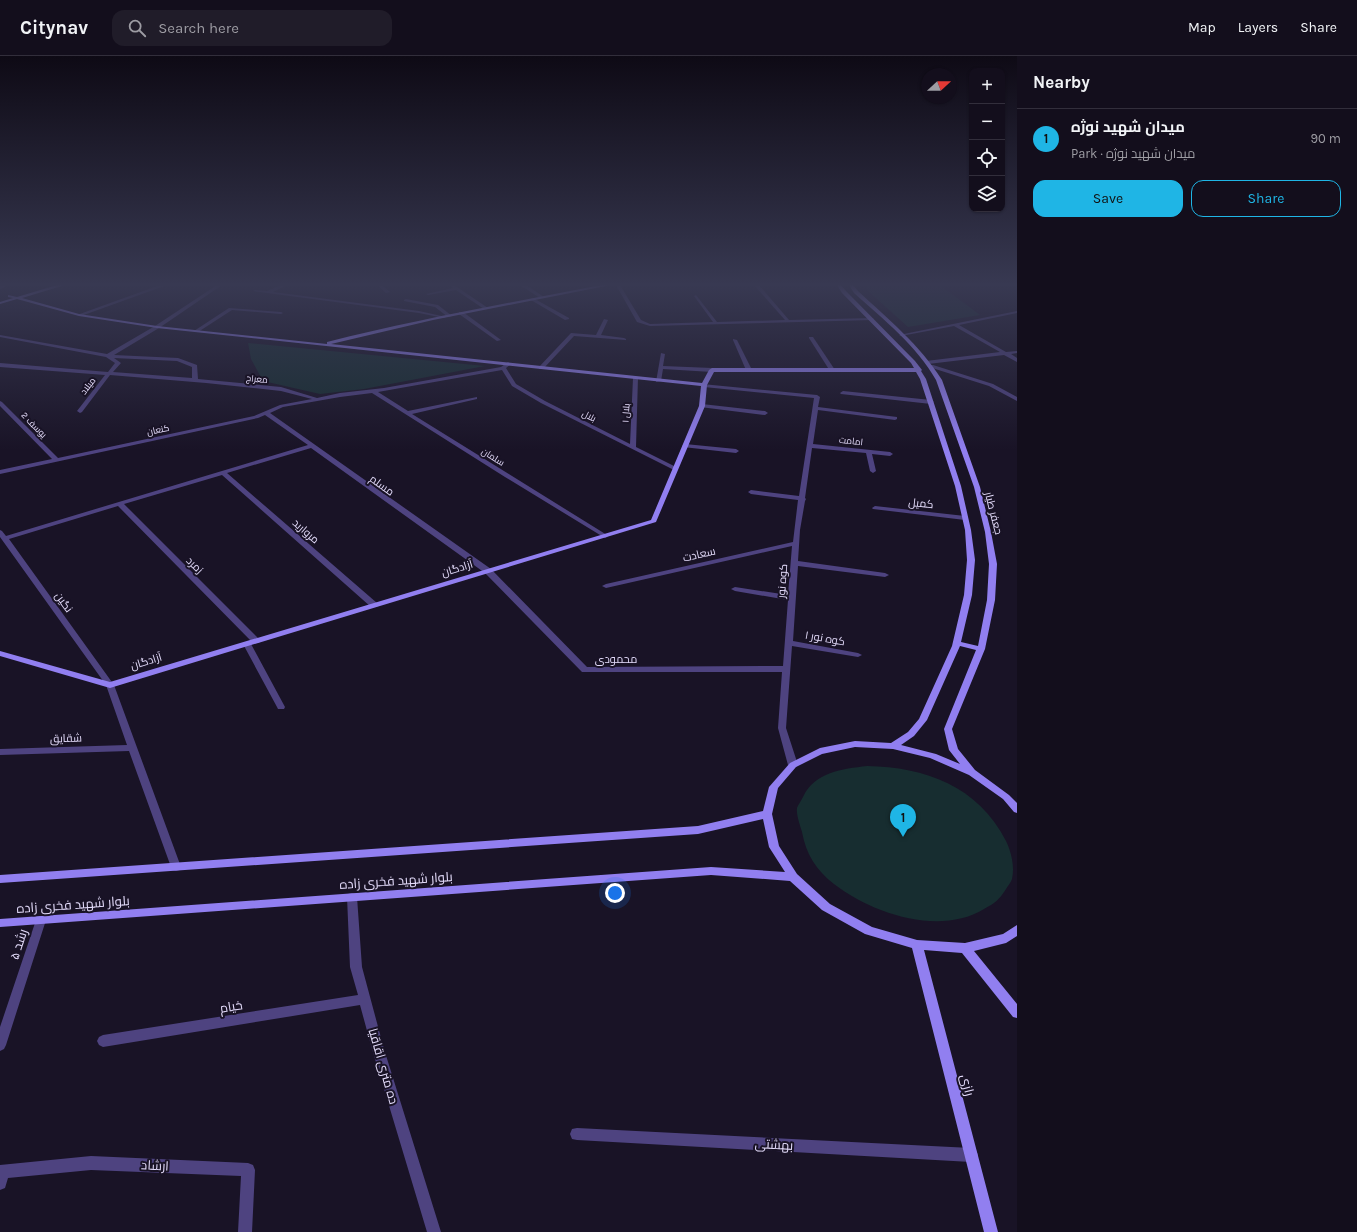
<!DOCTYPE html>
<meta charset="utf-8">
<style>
:root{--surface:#130e1c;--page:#201c29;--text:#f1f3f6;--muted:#9d9ca3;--line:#322e3b;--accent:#1fb5e5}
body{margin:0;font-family:Karla,Cairo,sans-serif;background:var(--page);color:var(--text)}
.controls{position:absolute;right:12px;top:12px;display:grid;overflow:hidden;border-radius:8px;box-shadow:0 1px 3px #0004}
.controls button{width:36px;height:36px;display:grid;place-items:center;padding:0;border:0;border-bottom:1px solid var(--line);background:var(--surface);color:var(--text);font:20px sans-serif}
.compass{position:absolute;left:921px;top:12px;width:36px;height:36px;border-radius:50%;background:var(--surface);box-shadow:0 1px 3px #0004;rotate:69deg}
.you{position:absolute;left:615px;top:837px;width:14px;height:14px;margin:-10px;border:3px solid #fff;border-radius:50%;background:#1a73e8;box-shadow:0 0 0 6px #1a73e833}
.badge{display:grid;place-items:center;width:26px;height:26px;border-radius:50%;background:var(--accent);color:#111;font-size:13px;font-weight:700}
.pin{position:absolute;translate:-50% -33px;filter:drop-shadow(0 1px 2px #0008)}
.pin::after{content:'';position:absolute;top:21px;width:14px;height:12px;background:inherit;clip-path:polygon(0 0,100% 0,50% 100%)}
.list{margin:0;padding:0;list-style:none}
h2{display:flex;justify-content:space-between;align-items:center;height:52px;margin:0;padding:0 16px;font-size:17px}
h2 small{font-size:13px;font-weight:400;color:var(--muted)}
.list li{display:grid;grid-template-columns:26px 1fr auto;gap:12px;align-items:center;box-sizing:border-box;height:60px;padding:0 16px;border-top:1px solid var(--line)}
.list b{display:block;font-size:15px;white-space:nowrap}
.list p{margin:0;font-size:13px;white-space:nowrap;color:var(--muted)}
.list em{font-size:13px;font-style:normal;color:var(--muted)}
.actions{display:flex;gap:8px;padding:12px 16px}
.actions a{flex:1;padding:9px 0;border:1px solid var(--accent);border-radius:12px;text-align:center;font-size:14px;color:var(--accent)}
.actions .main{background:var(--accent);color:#111}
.icon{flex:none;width:22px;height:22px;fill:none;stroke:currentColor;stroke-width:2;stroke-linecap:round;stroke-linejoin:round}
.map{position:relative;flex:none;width:1017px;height:1176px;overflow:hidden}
header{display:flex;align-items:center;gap:24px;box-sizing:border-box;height:56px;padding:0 20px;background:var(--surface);border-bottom:1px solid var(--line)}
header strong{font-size:19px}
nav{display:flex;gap:22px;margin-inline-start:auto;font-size:14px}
.search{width:280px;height:36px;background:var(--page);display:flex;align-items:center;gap:10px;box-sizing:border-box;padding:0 14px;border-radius:12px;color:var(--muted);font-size:15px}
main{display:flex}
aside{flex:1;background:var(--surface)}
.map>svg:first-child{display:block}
</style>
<header>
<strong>Citynav</strong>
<div class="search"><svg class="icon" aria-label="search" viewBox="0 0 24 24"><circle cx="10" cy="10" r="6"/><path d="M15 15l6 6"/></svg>Search here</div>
<nav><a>Map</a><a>Layers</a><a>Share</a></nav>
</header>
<main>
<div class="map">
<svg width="1017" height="1176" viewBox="0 0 1017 1176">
<rect width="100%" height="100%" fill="#191326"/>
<!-- green -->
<g fill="#172d30">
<path d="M866,229H940L980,259L908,271L866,233Z"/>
<path d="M248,287L485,310L364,333L320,338L263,325L251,303Z"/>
<path d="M867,710C925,711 978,730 1006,785C1011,795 1015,811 1012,823C1011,826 1008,830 1006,833C999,844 995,847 984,853C940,880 873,858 834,828C816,814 806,798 802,776C800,769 796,758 797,752C798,749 801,745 803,741C815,716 842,713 867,710Z"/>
</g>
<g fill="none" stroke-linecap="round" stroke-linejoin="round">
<!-- street -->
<g fill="#4e4380" fill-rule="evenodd">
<path d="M3,229H9L0,233V230Z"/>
<path d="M160,229H167L81,260L77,259Z"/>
<path d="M217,229H222L159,272L114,299L178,302L197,309L198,323L281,331L317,342L340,337L384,332L501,311L508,306L511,308L506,312L516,328L545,345L630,388L633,322L638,321L636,391L678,412V414H674L541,347L512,330L502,314L378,336L408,355L477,341V343L412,358L607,479L608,480L607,481L605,482L505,421L372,337L340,341L283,351L270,357L491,513L587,611L783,610L788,544L735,535L731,533L735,531L788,539L792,490L606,532L602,530L606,528L793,486L798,444L751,438L748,436L751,434L799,440L814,342L704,331L701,329L702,328L817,339L820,341L818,351L897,361V363L895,364L818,354L813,388L890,396L893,398L890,400L872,398L876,415L873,417L870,415L866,397L812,392L805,442L806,443L805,445L800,474L798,505L885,517L889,519L885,521L798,510L793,585L858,597L862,599L858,601L792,590L786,672L798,709L796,711H790L788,709L778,672L782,616H582L485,517L311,392L227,417L377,547L378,549L377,551H371L222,419L124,448L259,583L260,585L259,587H253L118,450L9,483L114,629L181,811L180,814L176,815L172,814L171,811L129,695L0,699V693L127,689L106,629L0,481V474L2,475L6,480L308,389L265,359L258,362L0,418V414L52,403L0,350V345L2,346L58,402L254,360L280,349L312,343L281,335L206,327L110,319L82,356L80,357L77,355L105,319L0,311V307L108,316L115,307L106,301L0,281V279L107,298L155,270ZM114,302L177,305L192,311V322L113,316L121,307Z"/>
<path d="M281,229H287L273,236L419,255L446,261L444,262L419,257L253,235L255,234L267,235Z"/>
<path d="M377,229H382L390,236L386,237Z"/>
<path d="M449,229H454L488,252L484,253L456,234L428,239L426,238L453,232Z"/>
<path d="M520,229H526L544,241L540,242Z"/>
<path d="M616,229H620L641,264L650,268L713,266L694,240L696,239L717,266L785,264L754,229H759L789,264L872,262L874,263L872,264L650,270L637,266Z"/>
<path d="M533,242L569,262V263L565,264L531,244V243Z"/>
<path d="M406,243L438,249L452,260L448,261L435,251L404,245V244Z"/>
<path d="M229,252L281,256L283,257L281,258L232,254L198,276L194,275Z"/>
<path d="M1017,255V257L959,269L1006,296L1017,295V297L1011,298L1017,302V306L1004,299L928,308L926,307V305L1000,296L954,270L901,280L899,279Z"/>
<path d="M459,256H463L501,284L497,285L459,258Z"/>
<path d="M604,263L608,264L601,279L624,282L626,283V284L574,280L543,313H539V311L571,277L596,279Z"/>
<path d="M809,281H813L835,314L834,315H830L809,282Z"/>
<path d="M733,283L737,284L752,314L751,315L746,314L733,284Z"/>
<path d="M661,297L665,298L663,310L712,312L715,314L712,316L663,313L661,325L656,326Z"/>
<path d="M929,309H933L993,328L1017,341V345L989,330L929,311Z"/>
<path d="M843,335L931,344L934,346L931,348L841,338L840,337Z"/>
<path d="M702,348L765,355L768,357L765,359L700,351V349Z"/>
<path d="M685,388L736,393L739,395L736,397L683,391L682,390Z"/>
<path d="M875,450L965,460L968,462L965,464L873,453L872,452Z"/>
<path d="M244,586H247L251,588L285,651L284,653H278L277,651L243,588Z"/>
<path d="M352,837L356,838L357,841L362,911L384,993L441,1176H427L372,993L360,949L103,991L99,989L97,985L99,981L103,979L358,939L350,911L347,841L348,838Z"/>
<path d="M41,860L45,861L46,864L6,989L4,993L0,995V971L36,864L37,861Z"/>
<path d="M577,1072L971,1092L976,1094L978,1099L976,1104L971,1106L577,1084L572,1083L570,1078L572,1073Z"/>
<path d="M91,1100L248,1107L253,1109L255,1114L252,1176H238L241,1120L91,1114L8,1122L5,1132L0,1134V1109Z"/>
</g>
<!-- secondary -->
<path fill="#917ff0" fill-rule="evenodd" d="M57,229H65L22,242L79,258L157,270L327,288V286C418,263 509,247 601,229H611L433,264L331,288L702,327L709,314L712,312H914L911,307L842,237L837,229H841L846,235L915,305L922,314L921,315L926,323L961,430L971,474L975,504L972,539L961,586L978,590L987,544L989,508L985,476L974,431L936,324C916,289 884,264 854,237L849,229H853L858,235C888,263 920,289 942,324L980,431L991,476L997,508L995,544L985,593L952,673L958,693L975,714L1009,739L1017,747V757L1014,756L1003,743L969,719L930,702L893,693L855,691L822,698L796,711L778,732L772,758L779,790L797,818L830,848L872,871L917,884L965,887L1003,878L1017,869V880L1006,887L974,895L1017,948V962L1013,961L962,897L924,894L998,1176H984L912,892L865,878L822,854L790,825L711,819L0,871V863L711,811L785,816L769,791L763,763L698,778L0,827V819L698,770L763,755L769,731L790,707L820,692L855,685L891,687L908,676L919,663L952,590L964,539L967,504L965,474L955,430L920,323L916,316H714L707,329L705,350L656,466L110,632L0,600V595L110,626L651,464L699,350L701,330L157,272L79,260L17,243L0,248V246L13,242L8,241V239L17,241ZM960,590L976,594L944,673L949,694L960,708L936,698L901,689L914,680L927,664Z"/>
</g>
<!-- sky -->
<linearGradient id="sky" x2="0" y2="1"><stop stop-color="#0e0a15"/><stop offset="0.58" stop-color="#383952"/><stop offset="1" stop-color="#383952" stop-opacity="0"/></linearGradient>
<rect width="1017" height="394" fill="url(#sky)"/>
<g text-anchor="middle" stroke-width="4" stroke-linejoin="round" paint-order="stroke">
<!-- far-street labels -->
<g font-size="9" fill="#e4dcfb" stroke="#191326">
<text transform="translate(257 323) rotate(6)" y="3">معراج</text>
<text transform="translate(88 330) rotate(-53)" y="3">میلاد</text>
<text transform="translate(626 357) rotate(-87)" y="3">بلال ۱</text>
<text transform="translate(589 360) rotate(26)" y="3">بلال</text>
<text transform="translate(34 369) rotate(46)" y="3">یوسف 2</text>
<text transform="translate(158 374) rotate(-12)" y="3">کنعان</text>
<text transform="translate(851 385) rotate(6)" y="3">امامت</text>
<text transform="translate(493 401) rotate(32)" y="3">سلمان</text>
</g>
<!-- street labels -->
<g font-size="11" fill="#e4dcfb" stroke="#191326">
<text transform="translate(382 429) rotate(36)" y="4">مسلم</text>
<text transform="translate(921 447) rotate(6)" y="4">کمیل</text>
<text transform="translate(994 457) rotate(76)" y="4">جعفر طیار</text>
<text transform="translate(306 475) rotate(41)" y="4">مروارید</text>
<text transform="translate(699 498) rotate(-13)" y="4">سعادت</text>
<text transform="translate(195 509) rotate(45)" y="4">زمرد</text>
<text transform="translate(457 512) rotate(-17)" y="4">آزادگان</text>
<text transform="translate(782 525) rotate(-86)" y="4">کوه نور</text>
<text transform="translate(64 546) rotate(54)" y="4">نگین</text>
<text transform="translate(825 582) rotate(10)" y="4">کوه نور ۱</text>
<text x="616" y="607">محمودی</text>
<text transform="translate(146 605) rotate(-17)" y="4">آزادگان</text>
<text transform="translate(66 682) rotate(-2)" y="4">شقایق</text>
</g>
<!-- near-street labels -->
<g font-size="13" fill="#e4dcfb" stroke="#191326">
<text transform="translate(396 824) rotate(-4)" y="5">بلوار شهید فخری زاده</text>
<text transform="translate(73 848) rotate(-4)" y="5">بلوار شهید فخری زاده</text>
<text transform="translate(18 888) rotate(-72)" y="5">رشد ۵</text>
<text transform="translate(231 950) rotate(-9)" y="5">خیام</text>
<text transform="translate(384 1010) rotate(74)" y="5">ده متری اقاقیا</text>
<text transform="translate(968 1029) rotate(76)" y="5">رازی</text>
<text transform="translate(774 1088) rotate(3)" y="5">بهشتی</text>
<text transform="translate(155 1109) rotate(3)" y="5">ارشاد</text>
</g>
</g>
</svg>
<div class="controls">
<button>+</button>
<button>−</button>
<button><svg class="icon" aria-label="locate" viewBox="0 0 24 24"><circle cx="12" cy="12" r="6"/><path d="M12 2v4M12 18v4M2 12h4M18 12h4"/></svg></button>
<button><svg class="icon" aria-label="layers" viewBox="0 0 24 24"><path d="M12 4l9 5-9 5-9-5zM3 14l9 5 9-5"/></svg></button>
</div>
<svg class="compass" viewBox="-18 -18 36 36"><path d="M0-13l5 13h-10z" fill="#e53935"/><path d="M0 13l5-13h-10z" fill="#9d9ca3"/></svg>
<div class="you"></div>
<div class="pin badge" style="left:903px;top:781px">1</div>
</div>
<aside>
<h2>Nearby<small></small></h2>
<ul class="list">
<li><span class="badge">1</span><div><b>میدان شهید نوژه</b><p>Park · میدان شهید نوژه</p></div><em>90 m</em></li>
</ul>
<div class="actions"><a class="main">Save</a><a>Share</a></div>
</aside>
</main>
